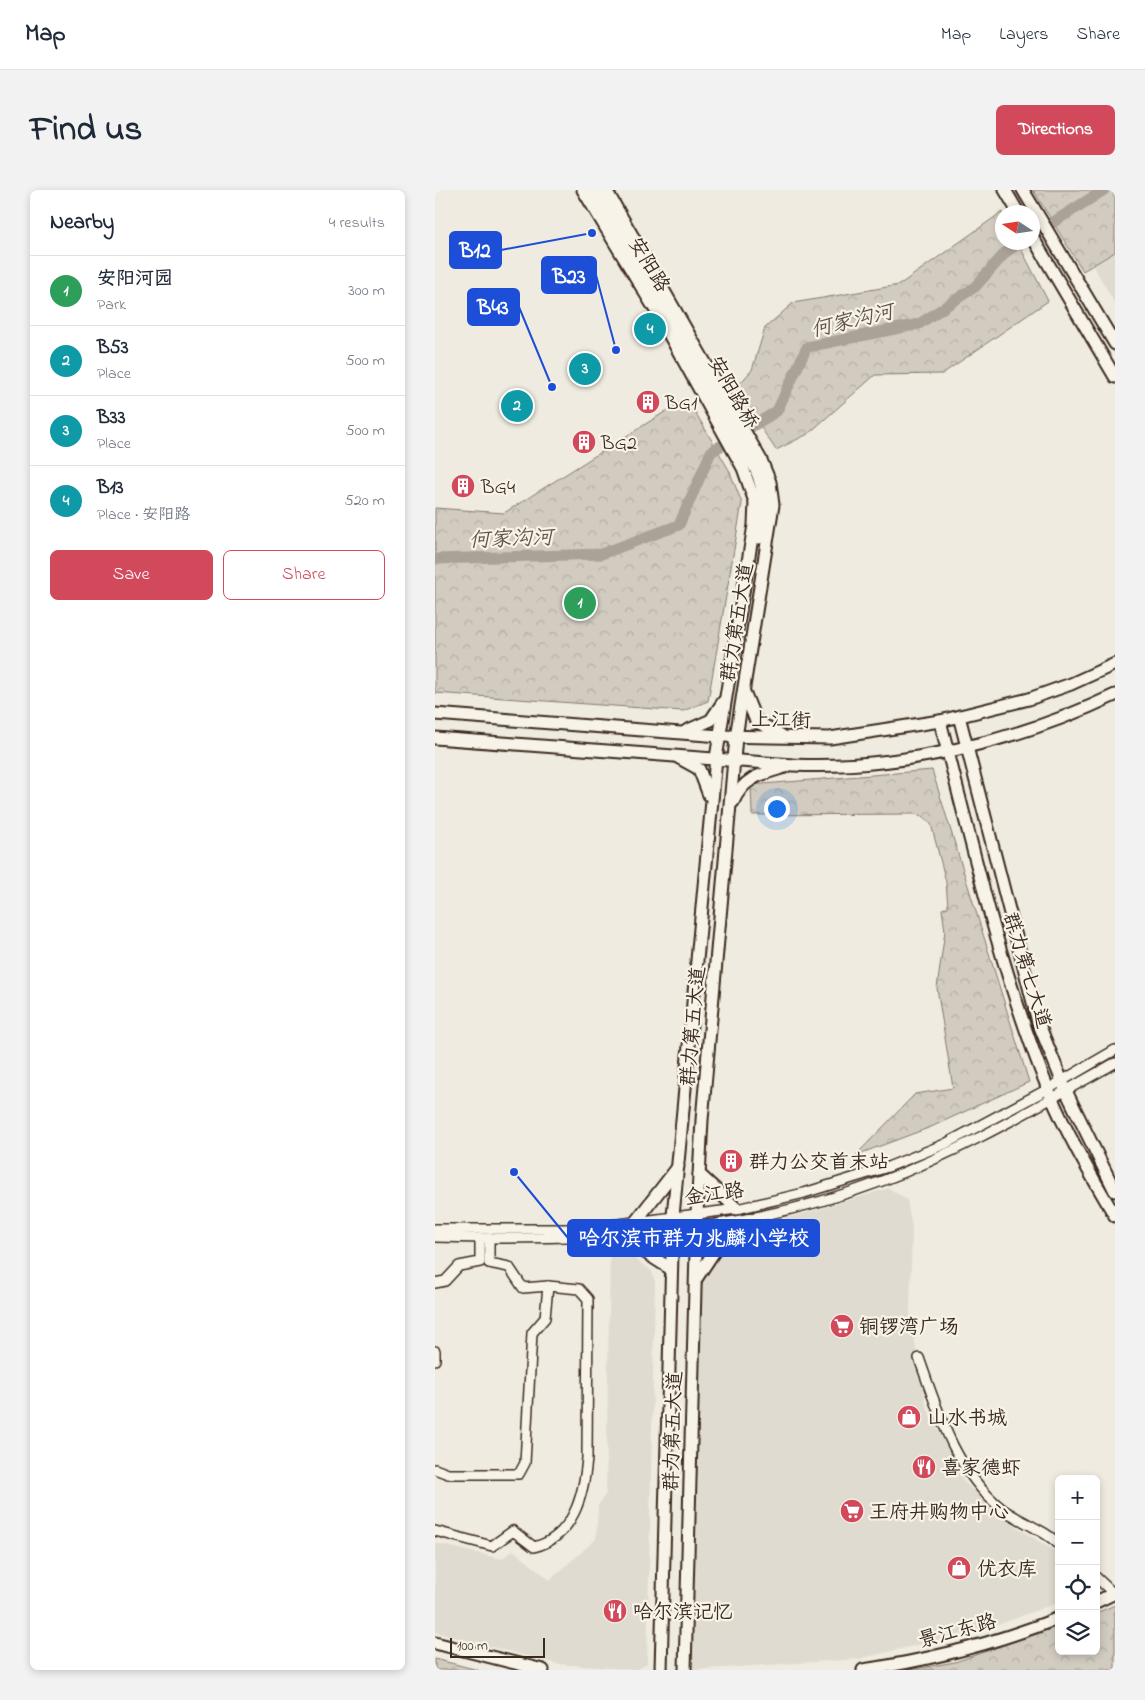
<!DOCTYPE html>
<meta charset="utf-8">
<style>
:root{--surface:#fff;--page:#f2f2f3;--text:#1f2937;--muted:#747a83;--line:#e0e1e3;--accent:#d1495b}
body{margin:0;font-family:"Indie Flower","LXGW WenKai TC",sans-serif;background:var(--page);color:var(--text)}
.controls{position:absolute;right:15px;bottom:15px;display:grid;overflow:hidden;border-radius:8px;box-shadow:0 2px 8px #0003}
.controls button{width:45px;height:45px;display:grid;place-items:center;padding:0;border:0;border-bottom:1px solid var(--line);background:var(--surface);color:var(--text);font:25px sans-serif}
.compass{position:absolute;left:560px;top:15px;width:45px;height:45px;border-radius:50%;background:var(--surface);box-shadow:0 2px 8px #0003;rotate:282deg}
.scale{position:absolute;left:15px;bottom:12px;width:95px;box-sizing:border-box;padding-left:5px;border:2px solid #3b2a1e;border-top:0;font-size:14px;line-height:18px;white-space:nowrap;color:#3b2a1e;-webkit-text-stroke:4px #f7f3e8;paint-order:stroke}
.you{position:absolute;left:341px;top:618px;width:18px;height:18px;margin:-12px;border:4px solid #fff;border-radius:50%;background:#1a73e8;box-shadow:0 0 0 8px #1a73e833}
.badge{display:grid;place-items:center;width:32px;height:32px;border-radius:50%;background:var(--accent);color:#fff;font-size:16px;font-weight:700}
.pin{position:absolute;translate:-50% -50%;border:2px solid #fff;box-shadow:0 1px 5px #0006}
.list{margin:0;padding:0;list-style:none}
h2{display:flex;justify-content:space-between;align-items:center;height:65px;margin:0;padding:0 20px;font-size:21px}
h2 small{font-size:16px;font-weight:400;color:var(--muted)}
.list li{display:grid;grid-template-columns:32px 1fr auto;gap:15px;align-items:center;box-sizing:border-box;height:70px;padding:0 20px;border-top:1px solid var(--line)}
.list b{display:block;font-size:19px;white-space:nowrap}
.list p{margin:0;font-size:16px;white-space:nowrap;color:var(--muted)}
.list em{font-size:16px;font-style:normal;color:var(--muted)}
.actions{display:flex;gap:10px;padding:15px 20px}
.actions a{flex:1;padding:11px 0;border:1px solid var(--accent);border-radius:8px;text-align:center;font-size:18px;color:var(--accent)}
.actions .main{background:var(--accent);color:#fff}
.icon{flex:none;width:28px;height:28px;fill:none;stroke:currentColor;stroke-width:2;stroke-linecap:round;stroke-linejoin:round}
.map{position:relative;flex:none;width:680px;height:1480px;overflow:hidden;border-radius:8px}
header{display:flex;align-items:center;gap:30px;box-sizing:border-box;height:70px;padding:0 25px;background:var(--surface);border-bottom:1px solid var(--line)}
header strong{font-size:24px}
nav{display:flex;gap:28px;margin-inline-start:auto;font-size:18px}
.intro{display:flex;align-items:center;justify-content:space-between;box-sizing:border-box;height:120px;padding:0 30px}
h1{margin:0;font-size:35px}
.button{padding:12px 22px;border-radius:8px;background:var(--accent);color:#fff;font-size:18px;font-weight:700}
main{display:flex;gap:30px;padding:0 30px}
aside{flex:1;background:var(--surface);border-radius:8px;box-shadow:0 2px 8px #0003}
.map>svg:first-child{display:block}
</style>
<header>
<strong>Map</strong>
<nav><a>Map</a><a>Layers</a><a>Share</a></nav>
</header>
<div class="intro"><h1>Find us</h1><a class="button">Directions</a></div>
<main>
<aside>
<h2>Nearby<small>4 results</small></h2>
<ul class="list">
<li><span class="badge" style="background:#2e9e5b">1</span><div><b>安阳河园</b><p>Park</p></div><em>300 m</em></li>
<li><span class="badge" style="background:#0f9aa8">2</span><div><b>B53</b><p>Place</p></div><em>500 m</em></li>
<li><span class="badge" style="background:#0f9aa8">3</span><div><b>B33</b><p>Place</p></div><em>500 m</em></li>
<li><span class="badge" style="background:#0f9aa8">4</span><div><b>B13</b><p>Place · 安阳路</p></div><em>520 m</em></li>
</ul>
<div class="actions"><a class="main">Save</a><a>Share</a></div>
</aside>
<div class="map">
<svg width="680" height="1480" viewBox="0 0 680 1480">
<defs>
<pattern id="forest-crowns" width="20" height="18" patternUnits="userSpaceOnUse" patternTransform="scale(1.25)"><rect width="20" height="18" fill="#d1cbc0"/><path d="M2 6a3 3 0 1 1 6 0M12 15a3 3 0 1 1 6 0" fill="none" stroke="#b4aea5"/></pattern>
</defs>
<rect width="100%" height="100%" fill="#efebe0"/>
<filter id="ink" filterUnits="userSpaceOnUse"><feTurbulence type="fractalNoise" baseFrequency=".02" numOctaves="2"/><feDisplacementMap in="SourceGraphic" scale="10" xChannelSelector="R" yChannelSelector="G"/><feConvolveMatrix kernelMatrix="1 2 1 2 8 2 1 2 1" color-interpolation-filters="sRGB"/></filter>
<g filter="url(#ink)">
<!-- built -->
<g fill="#e0dbd0">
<path d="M680,61V114L658,75Z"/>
<path d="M454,998L472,1010L477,1038L475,1123L491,1216L529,1292L580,1336L624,1364V1412L557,1437L424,1469L256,1480L267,1090L300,1041L371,1023Z"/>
<path d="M175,1063L197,1067L217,1081L220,1093L212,1473L202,1480L122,1474L0,1442V1353L67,1369L78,1360L115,1390L161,1349L163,1316L171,1303Z"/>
</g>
<!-- forest -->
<g fill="url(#forest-crowns)" stroke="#867a6f">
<path d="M598,0H680V62L648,81Z"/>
<path d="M567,22L568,52L583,53L613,111L507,184L440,185L373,244L341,260L300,199L317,180L330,138L358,113L464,95Z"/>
<path d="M252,208L294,280L307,313L273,511L248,521L0,503V318L69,323Z"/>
<path d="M497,580L594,892L496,937L421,965L480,904L518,898L502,798L510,741L507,719L513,717L511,692L496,634L487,626L480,624L317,625L316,595Z"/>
<path d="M680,1415V1480H473L520,1472L624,1436V1461H661V1423Z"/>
<path d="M0,1469L43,1480H0Z"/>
</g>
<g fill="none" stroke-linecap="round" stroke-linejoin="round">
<!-- river -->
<g stroke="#aaa296" stroke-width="11">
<path d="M598,45L669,0"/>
<path d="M0,369L166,364L244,335L276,262L342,221L372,157L484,134L540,97L571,62L586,52"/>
</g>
<!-- minor casing -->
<g stroke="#3b2a1e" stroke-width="12">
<g id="minor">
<path d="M0,1039H144L302,1019L369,1003L453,977L510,954L613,899L680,860"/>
<path d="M0,1047C153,1051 302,1046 447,991C529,960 604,915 680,873"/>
<path d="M0,1093L10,1091L24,1076L45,1072V1048"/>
<path d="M0,1161V1170"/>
<path d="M484,1168C503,1222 520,1280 566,1318C580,1329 614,1342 624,1355"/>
<path d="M0,1279L13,1284H84L90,1273L97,1143L110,1128L113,1096"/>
<path d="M0,1341L57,1356L78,1341L99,1357C139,1347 149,1304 152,1268L153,1109L144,1099L113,1096L88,1098L74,1077L54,1073V1048"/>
<path d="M661,1387L679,1404"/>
</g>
</g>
<!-- major casing -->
<g stroke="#3b2a1e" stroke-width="15">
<g id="major">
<path d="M148,0L224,126L308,278L320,312L319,335L281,568L238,1026L226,1480"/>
<path d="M159,0L320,278C331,302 329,322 324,348"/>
<path d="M171,0L326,270L335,292L338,315L301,547L267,930L262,1023L250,1480"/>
<path d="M570,0L583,22"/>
<path d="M588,0L680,154"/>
<path d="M598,48L680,187"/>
<path d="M310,504L321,531L346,545"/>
<path d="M0,524L285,546L395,548L505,531L594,509L636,494L680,474"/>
<path d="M524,526L603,832L631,901L680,1001"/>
<path d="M505,531C537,654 565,780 613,899C631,943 656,985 680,1026"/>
<path d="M251,541L276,530L288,512"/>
<path d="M0,548L358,575C465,580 583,551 680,505"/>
<path d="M244,568L264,579L274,605"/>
<path d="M298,612C308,588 326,584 350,577"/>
<path d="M264,984L302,1019"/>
<path d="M201,1031L243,977"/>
<path d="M183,1045L236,1079"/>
<path d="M261,1089L298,1033"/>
<path d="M661,1412L680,1403"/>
<path d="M0,1453L108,1480"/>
<path d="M428,1480C495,1470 561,1453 624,1428"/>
</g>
</g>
<!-- minor -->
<use href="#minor" stroke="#f7f3e8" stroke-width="9"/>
<!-- major -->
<use href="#major" stroke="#f7f3e8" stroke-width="11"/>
</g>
</g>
<!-- icons -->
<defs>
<g id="building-disc" transform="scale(1.25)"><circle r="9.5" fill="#d1495b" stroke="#f7f3e8"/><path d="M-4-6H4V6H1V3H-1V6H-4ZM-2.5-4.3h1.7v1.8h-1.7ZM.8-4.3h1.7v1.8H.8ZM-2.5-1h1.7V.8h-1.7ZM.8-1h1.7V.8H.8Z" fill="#fff"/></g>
<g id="supermarket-disc" transform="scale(1.25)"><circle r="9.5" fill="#d1495b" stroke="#f7f3e8"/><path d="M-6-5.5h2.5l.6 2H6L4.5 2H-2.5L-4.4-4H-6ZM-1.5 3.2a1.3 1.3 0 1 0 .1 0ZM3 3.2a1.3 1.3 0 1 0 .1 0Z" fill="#fff"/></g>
<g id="shop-disc" transform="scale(1.25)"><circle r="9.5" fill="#d1495b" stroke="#f7f3e8"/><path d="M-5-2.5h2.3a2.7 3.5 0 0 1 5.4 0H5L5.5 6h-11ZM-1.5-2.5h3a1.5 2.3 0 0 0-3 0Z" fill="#fff"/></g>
<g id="restaurant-disc" transform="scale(1.25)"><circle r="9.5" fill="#d1495b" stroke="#f7f3e8"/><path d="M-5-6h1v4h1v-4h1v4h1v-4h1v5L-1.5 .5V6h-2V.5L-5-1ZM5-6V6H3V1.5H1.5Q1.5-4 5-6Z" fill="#fff"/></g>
</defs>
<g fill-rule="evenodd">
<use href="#building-disc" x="213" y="212"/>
<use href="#building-disc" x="149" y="252"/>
<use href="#building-disc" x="28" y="296"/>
<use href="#building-disc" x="296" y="971"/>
<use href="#supermarket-disc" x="407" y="1136"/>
<use href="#shop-disc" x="474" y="1227"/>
<use href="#restaurant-disc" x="489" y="1277"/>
<use href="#supermarket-disc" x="417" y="1321"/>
<use href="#shop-disc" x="524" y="1378"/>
<use href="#restaurant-disc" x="180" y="1421"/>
</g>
<g text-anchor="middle" stroke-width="4.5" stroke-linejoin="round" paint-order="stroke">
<!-- street labels -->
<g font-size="20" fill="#3b2a1e" stroke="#f7f3e8">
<text transform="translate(215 74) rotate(59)" y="7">安阳路</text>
<text transform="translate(299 202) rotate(60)" y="7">安阳路桥</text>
<text transform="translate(301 432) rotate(-81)" y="7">群力第五大道</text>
<text transform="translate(346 529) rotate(1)" y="7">上江街</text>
<text transform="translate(593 780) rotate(73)" y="7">群力第七大道</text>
<text transform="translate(257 836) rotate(-85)" y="7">群力第五大道</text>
<text transform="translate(279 1003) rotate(-8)" y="7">金江路</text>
<text transform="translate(237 1241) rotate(-88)" y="7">群力第五大道</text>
<text transform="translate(522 1440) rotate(-15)" y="7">景江东路</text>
</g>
<!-- poi labels -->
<g font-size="20" fill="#3b2a1e" stroke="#f7f3e8" text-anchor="start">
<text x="230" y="219">BG1</text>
<text x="166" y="259">BG2</text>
<text x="46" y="303">BG4</text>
<text x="314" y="978">群力公交首末站</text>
<text x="424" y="1143">铜锣湾广场</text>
<text x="492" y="1234">山水书城</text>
<text x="506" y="1284">喜家德虾</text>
<text x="434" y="1328">王府井购物中心</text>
<text x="542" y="1385">优衣库</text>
<text x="198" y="1428">哈尔滨记忆</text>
</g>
<!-- water labels -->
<g font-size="21" font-style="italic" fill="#625448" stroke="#f7f3e8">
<text transform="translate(417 130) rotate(-13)" y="7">何家沟河</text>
<text transform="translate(76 348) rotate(-2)" y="7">何家沟河</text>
</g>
</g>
<!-- callouts -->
<path fill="none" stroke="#1d4ed8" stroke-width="2" d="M157 43L66 60M181 160L161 85M117 197L84 117M79 982L133 1048"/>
<g fill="#1d4ed8" stroke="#f7f3e8" stroke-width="2">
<circle cx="157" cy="43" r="5"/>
<circle cx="181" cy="160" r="5"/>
<circle cx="117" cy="197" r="5"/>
<circle cx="79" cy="982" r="5"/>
</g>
<g fill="#1d4ed8" stroke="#1d4ed8" stroke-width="2">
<rect x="15" y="42" width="51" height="36" rx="5"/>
<rect x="107" y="67" width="54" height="36" rx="5"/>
<rect x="33" y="99" width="51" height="36" rx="5"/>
<rect x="133" y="1030" width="251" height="36" rx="5"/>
</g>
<g font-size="21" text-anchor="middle" font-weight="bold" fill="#fff">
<text x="40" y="67">B12</text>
<text x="134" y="93">B23</text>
<text x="58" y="124">B43</text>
<text x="259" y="1055">哈尔滨市群力兆麟小学校</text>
</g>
</svg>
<div class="controls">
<button>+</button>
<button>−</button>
<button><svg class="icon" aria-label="locate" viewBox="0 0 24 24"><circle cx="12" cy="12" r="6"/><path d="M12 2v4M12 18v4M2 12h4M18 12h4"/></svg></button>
<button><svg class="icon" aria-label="layers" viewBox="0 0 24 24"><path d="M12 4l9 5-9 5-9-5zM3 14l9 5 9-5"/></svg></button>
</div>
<svg class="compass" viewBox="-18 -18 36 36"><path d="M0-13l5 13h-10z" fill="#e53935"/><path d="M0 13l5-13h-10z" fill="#747a83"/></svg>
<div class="scale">100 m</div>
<div class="you"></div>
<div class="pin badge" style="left:145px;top:413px;background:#2e9e5b">1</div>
<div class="pin badge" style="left:82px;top:216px;background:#0f9aa8">2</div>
<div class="pin badge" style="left:150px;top:179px;background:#0f9aa8">3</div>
<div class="pin badge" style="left:215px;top:139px;background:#0f9aa8">4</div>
</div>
</main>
